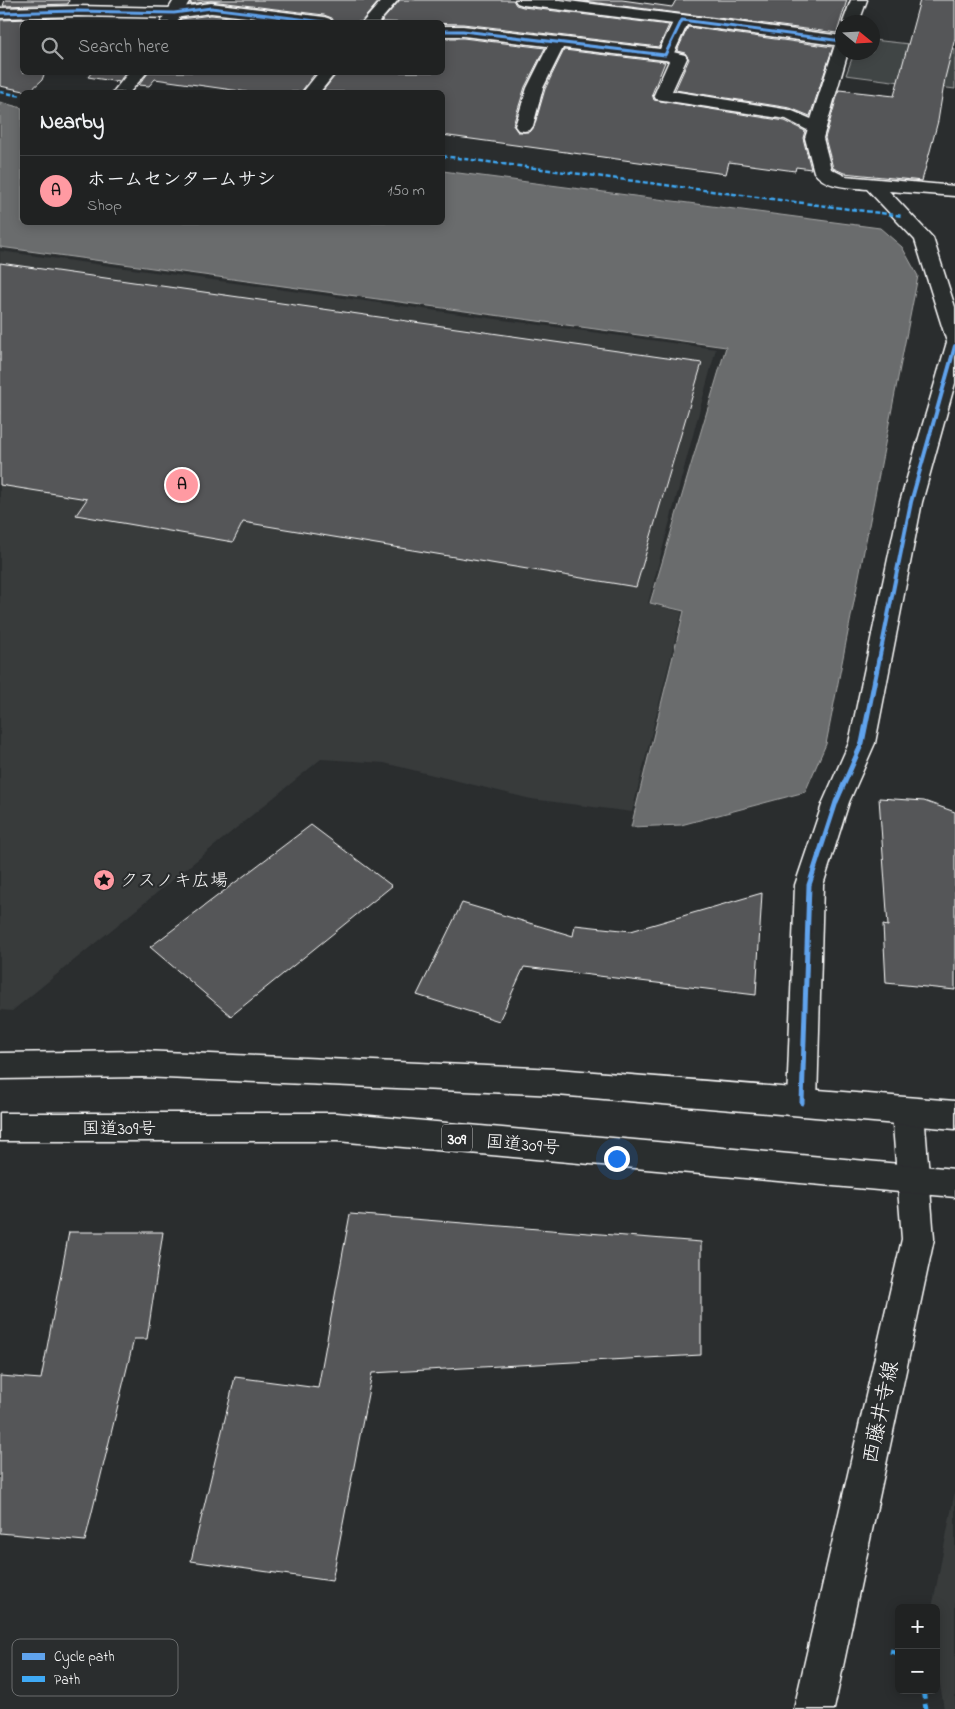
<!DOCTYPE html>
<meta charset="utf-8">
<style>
:root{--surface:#202222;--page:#2d2f2f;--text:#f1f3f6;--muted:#a2a4a5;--line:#3d3f40;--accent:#ff9aa2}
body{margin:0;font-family:"Indie Flower","Klee One",sans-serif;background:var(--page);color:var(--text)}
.controls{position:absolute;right:15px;bottom:15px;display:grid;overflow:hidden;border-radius:8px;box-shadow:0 2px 12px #0003}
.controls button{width:45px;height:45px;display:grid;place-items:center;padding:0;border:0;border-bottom:1px solid var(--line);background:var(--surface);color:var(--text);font:25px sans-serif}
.compass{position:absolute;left:835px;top:15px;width:45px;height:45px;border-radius:50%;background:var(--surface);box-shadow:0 2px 12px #0003;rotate:108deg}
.you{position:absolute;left:616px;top:1158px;width:18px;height:18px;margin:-12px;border:4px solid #fff;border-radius:50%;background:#1a73e8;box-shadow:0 0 0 8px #1a73e833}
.badge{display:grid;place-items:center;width:32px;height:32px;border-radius:50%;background:var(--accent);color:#111;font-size:16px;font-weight:700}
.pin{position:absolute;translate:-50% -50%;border:2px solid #fff;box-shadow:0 1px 5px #0006}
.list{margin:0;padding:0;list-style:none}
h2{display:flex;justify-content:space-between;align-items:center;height:65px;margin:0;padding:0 20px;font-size:21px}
h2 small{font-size:16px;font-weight:400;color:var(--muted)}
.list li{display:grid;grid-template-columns:32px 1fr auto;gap:15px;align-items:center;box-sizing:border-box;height:70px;padding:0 20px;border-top:1px solid var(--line)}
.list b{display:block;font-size:19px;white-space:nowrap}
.list p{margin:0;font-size:16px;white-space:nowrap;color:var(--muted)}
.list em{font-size:16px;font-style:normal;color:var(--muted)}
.icon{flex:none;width:28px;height:28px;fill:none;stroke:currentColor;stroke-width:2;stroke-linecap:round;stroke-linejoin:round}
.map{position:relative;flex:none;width:955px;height:1709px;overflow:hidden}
.search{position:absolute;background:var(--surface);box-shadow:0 2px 12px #0003;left:20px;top:20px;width:425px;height:55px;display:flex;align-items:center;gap:12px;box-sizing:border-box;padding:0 18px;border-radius:8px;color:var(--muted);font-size:19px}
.panel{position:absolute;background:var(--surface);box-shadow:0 2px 12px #0003;left:20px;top:90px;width:425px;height:135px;border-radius:8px}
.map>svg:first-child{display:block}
</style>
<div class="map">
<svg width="955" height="1709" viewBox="0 0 955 1709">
<rect width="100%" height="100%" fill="#2a2d2e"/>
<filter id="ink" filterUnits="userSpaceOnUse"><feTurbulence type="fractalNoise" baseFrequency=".02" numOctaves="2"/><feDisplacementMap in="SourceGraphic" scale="10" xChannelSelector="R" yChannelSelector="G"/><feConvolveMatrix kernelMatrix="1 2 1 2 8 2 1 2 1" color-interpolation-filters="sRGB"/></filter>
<g filter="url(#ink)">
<!-- built -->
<g fill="#373a3b">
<path d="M0,251L716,349L648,603L682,612L632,812L531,799L384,763L321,759L12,1011L0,1010Z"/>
<path d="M955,1491V1709H944L936,1660V1608H932Z"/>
</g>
<!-- green -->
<path fill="#414445" stroke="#a0a2a2" d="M873,40L955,49V89L846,75L854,53L872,52Z"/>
<!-- water -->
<path fill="#6a6c6d" stroke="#a6a7a7" d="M0,102L22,108V222H442L443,171L880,228L902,247L918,276L826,744L805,792L681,825L631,827L684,611L650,603L726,347L0,247Z"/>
<!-- building -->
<g fill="#555758" stroke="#fff">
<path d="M5,0H69L68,4L3,6Z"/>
<path d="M192,0H380L361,22H334L332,18L324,15L211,1L190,4Z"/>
<path d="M400,0H513L516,5L523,7L669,25L659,47L463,24L381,22Z"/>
<path d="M575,0H622L672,7L676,0H847L837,33Z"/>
<path d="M920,0H955V38L945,78L938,121L922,181L844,173L833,168L825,138L839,90L894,96Z"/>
<path d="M211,15L278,22H179L181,19Z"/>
<path d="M63,18L62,22H22V72H45L42,80L29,92L0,86V20Z"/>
<path d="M688,27L833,47L810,116L790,108L675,90L689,59L685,53L677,51Z"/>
<path d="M442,38H463L545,48L525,87L513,125L518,132H530L534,127L545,89L564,50L665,62L652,94L654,100L785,121L805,131L803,138L811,169L796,167L795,171L729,162L726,174L442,135V92H322L338,72H442Z"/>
<path d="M92,72H126L119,82L88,77Z"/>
<path d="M149,72H316L301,92H247L155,79L149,86L139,85Z"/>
<path d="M0,263L702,363L636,587L243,522L233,542L76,515L87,499L0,485Z"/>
<path d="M879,798L924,801L955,812V990L886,983L883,925L888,926Z"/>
<path d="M311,825L392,886L231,1016L150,947Z"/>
<path d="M762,893L756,995L524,967L499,1021L417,995L462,903L573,936L575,925L631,931Z"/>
<path d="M350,1214L701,1242V1355L372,1373L332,1581L191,1561L235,1377L318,1388Z"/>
<path d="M69,1232H163L147,1339H134L85,1541L0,1533V1376L41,1379Z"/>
</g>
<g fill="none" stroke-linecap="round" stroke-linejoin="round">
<!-- service casing -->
<g stroke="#fff" stroke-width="3">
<g id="service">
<path d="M174,0H190L177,22H161Z"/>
<path d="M515,0H560L682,15L688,17L690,20L688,23L682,25L523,5L517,3Z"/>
<path d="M558,37L564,39L566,42L543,88L533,126L530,130L524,131L518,130L515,126L527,88L550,42L552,39Z"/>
<path d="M665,50L685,55L687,58L672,91L790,110L823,124L826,128L823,132L817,133L811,132L786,119L656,99L654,95L669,61L659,58L657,55L659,52Z"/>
<path d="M129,72H147L130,92H113Z"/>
<path d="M319,72H336L320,92H303Z"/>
</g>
</g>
<!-- minor casing -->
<g stroke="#fff" stroke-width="3">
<g id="minor">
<path d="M382,0H398L379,22H363Z"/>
<path d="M851,0H867L859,22H843Z"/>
<path d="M211,3L324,17L330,19L332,22H290L211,13L174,18L77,16L0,18V8L77,6L174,8Z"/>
<path d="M682,15L842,36V52H848L823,138L831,169L845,176L955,186V196L889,191L933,238L955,307V383L922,502L875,743L849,802L823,885L817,1103L813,1112L802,1116L791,1112L787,1103L795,885L823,802L849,743L900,502L947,342L915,240L867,189C850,187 825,188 814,172L805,138L835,45L687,25L673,55L671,58L665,60L463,36H442V26H463L660,49L674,20L676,17Z"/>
</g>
</g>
<!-- secondary casing -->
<g stroke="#fff" stroke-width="3">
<path id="secondary" d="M908,1099L919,1102L924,1112L934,1239L834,1709H794L902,1239L892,1112L897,1102Z"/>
</g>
<!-- trunk casing -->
<g stroke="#fff" stroke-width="3">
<g id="trunk">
<path d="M142,1051L557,1069L955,1101V1129L557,1095L142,1077L0,1079V1053Z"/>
<path d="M0,1113H337L955,1169V1197L337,1141H0Z"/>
</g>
</g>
<!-- service -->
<use href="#service" fill="#2a2d2e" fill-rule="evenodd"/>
<!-- minor -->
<use href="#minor" fill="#2a2d2e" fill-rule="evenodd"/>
<!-- secondary -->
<use href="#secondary" fill="#2a2d2e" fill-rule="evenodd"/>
<!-- trunk -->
<use href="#trunk" fill="#2a2d2e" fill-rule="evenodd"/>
<!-- quiet-far1 -->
<g stroke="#3fa9f5" stroke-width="2.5" stroke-dasharray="5 2.5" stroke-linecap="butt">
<path d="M0,92L22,96"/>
<path d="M442,156L903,216"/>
</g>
<!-- quiet -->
<g stroke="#3fa9f5" stroke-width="5" stroke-dasharray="9 5" stroke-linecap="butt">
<path d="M890,1651L899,1653"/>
<path d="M923,1690L926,1709"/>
</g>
<!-- cycleway-far2 casing -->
<g stroke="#2a2d2e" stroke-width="5">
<g id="cycleway-far2">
<path d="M0,13L77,11L174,13L211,8L324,22"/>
<path d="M442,31H463L665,55L682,20L842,41"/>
</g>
</g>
<!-- cycleway-far1 casing -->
<g stroke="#2a2d2e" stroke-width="6">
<path id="cycleway-far1" d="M879,660L911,502L955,346"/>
</g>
<!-- cycleway casing -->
<g stroke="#2a2d2e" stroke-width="8">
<path id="cycleway" d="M802,1103L809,885L836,802L862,743L879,659"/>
</g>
<!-- cycleway-far2 -->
<use href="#cycleway-far2" stroke="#60a3ed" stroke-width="3"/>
<!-- cycleway-far1 -->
<use href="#cycleway-far1" stroke="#60a3ed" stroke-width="4"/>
<!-- cycleway -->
<use href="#cycleway" stroke="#60a3ed" stroke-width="5"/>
</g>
</g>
<!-- icons -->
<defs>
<g id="sight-disc" transform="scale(1.125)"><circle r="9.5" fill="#ff9aa2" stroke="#2a2d2e"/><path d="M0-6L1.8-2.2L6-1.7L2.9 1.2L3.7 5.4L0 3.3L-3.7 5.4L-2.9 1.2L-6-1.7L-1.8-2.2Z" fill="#111"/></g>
</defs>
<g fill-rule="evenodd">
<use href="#sight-disc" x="104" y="880"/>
</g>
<g text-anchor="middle" stroke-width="4.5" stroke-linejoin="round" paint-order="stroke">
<!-- shield labels -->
<rect fill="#2a2d2e" stroke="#bfc0c0" stroke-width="1" x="442" y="1124.5" width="30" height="27" rx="4"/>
<g font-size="16" font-weight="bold" fill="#fff">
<text x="457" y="1144">309</text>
</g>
<!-- poi labels -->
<g font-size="18" fill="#fff" stroke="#2a2d2e" text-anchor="start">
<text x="120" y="886">クスノキ広場</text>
</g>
<!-- street labels -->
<g font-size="18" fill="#fff" stroke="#2a2d2e">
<text x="119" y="1134">国道309号</text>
<text transform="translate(523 1144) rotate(5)" y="6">国道309号</text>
</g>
<!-- near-street labels -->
<g font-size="21" fill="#fff" stroke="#2a2d2e">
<text transform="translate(880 1412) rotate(-78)" y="7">西藤井寺線</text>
</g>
</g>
<!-- legend -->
<rect x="12" y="1639" width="166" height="57" rx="8" fill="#2a2d2e" stroke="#6a6c6d" stroke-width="1"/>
<rect x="22" y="1653" width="23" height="7" fill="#60a3ed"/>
<rect x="22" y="1676" width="23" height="6" fill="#3fa9f5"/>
<g font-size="14" fill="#fff">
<text x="54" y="1661">Cycle path</text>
<text x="54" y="1684">Path</text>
</g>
</svg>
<div class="controls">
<button>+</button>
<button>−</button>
</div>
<svg class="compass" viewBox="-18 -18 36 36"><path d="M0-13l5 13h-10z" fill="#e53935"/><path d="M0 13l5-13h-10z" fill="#a2a4a5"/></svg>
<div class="you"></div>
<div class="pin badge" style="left:182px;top:485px">A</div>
<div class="search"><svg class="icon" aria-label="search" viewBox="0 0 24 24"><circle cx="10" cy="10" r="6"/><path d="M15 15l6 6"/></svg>Search here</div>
<section class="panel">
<h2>Nearby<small></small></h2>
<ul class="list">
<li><span class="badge">A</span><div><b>ホームセンタームサシ</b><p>Shop</p></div><em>150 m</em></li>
</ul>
</section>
</div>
